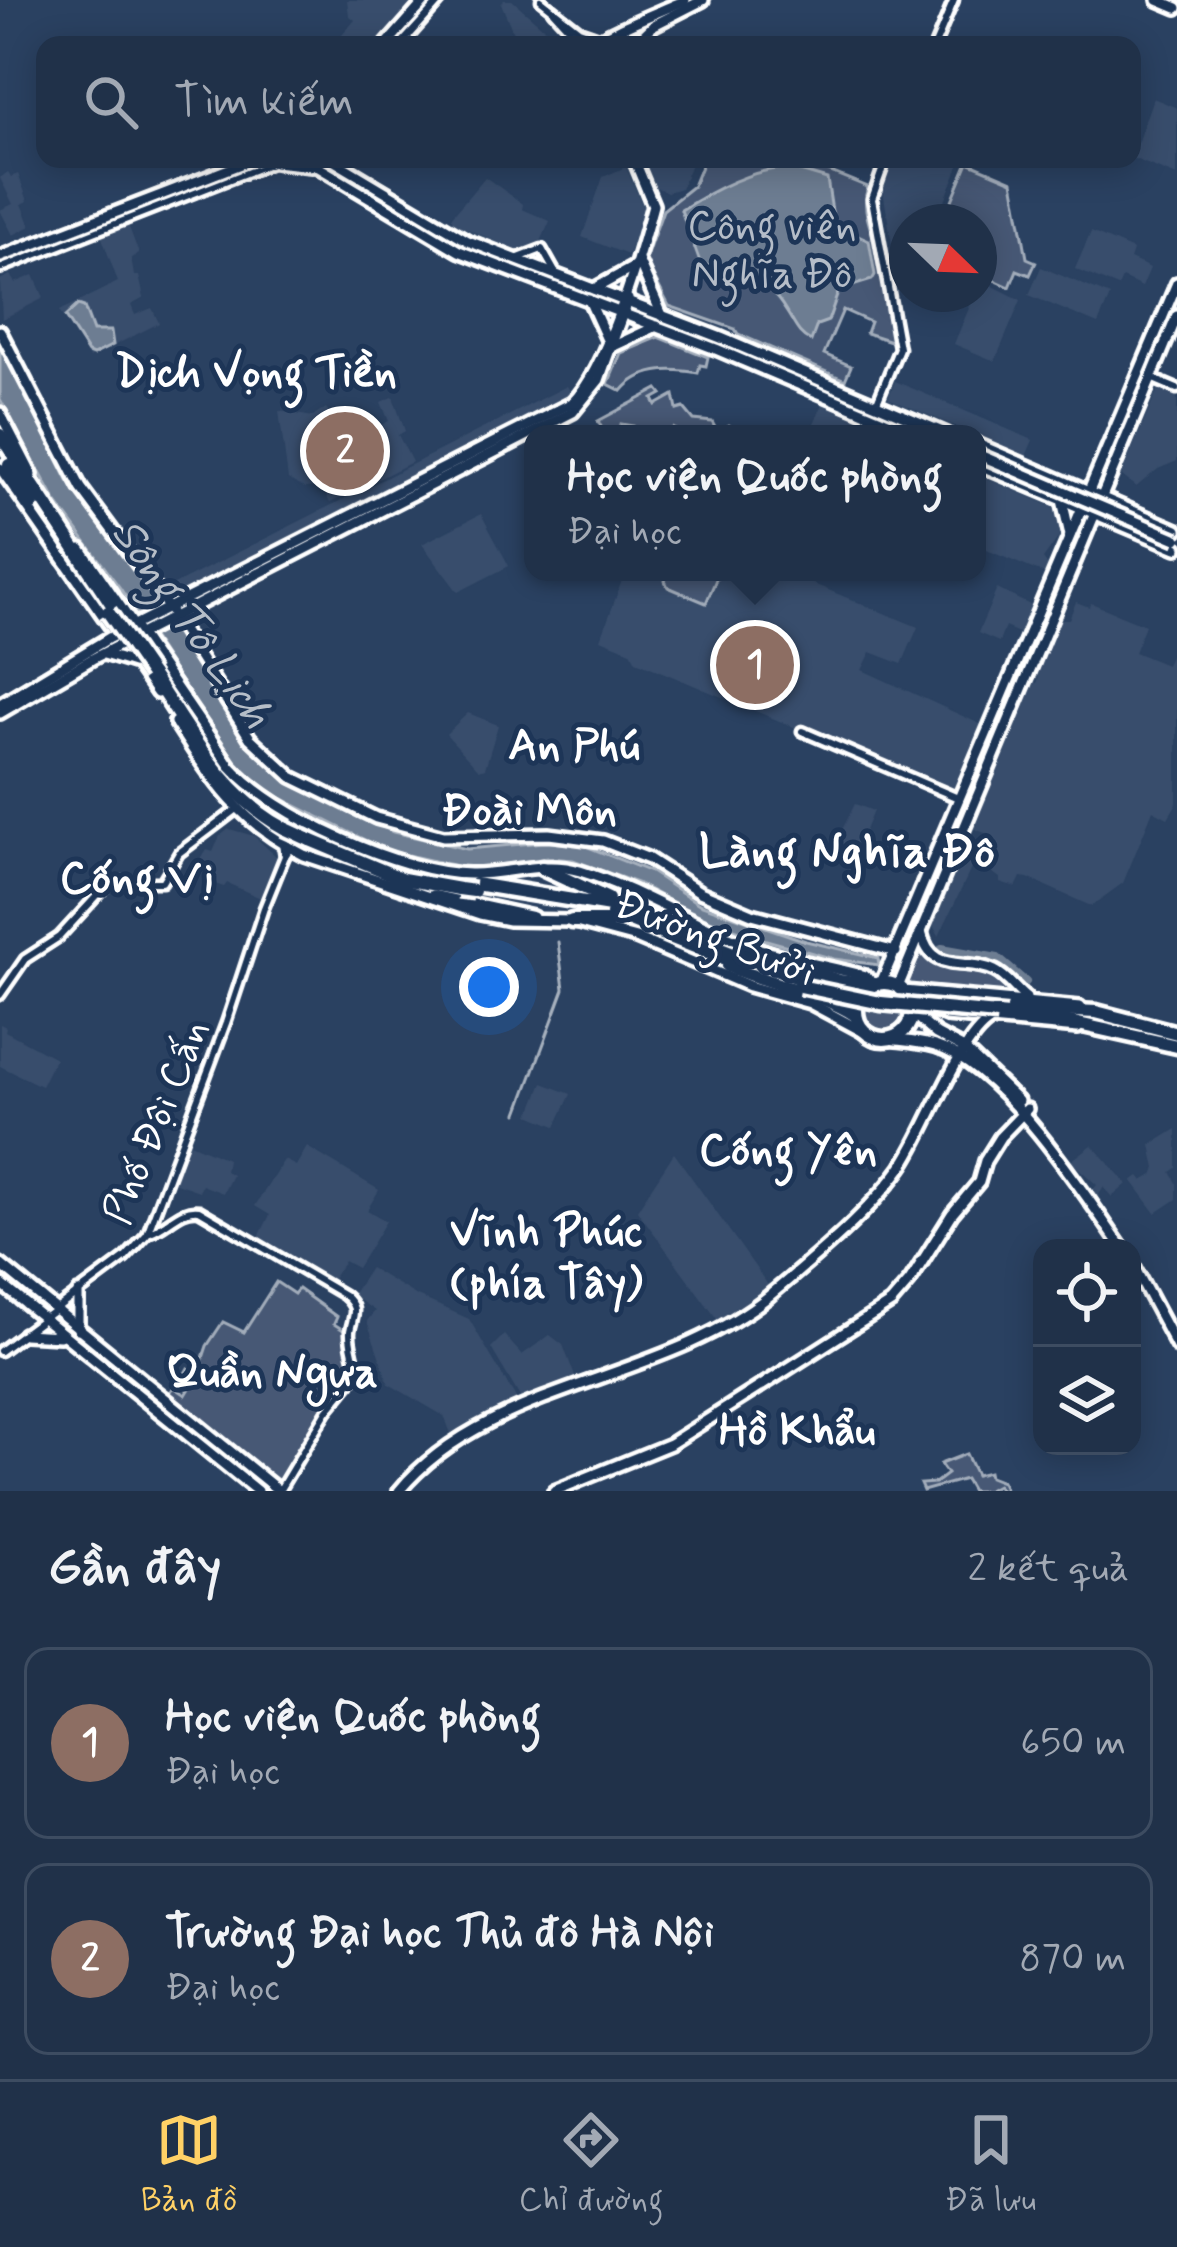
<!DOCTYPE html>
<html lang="vi">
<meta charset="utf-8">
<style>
:root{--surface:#203149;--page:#283950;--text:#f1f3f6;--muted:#a2a9b4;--line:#3d4c61;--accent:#ffd166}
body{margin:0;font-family:Mynerve,sans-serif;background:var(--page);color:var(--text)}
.controls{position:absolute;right:36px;bottom:36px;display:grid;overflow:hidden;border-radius:24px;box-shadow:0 6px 30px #0003}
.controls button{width:108px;height:108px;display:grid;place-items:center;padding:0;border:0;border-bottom:3px solid var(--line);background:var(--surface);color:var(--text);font:60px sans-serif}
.compass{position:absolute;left:889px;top:204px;width:108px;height:108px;border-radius:50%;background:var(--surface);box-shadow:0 6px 30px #0003;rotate:113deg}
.you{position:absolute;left:489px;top:987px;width:42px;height:42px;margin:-30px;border:9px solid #fff;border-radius:50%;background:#1a73e8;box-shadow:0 0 0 18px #1a73e833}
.badge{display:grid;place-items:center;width:78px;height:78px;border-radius:50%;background:var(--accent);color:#fff;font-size:39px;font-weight:700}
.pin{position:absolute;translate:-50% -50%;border:6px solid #fff;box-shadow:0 3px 12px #0006}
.popup{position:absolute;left:524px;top:425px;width:462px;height:156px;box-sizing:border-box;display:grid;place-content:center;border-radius:24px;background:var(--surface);filter:drop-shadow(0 3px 9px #0005);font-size:39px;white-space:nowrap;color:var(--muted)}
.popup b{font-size:45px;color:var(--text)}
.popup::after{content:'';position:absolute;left:50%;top:100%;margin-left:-24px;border:24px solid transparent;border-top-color:var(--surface)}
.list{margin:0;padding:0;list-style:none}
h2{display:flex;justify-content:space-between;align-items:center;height:156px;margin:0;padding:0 48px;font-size:51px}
h2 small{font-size:39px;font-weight:400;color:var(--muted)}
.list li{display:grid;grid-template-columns:78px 1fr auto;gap:36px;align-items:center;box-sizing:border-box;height:192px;margin:0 24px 24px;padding:0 24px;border:3px solid var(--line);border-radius:24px}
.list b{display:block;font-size:45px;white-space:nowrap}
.list p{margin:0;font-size:39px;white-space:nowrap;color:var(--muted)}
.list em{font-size:39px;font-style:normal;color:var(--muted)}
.icon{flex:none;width:66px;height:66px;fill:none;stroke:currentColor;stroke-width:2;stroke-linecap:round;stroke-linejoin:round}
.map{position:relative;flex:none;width:1177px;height:1491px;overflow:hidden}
.search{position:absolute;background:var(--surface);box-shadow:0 6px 30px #0003;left:36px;right:36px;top:36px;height:132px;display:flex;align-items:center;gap:30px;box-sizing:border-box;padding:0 42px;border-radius:24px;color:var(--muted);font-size:45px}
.sheet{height:588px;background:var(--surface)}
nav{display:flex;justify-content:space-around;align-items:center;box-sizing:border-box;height:168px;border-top:3px solid var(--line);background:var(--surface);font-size:33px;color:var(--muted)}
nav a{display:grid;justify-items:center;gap:6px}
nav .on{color:var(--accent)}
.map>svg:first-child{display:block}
</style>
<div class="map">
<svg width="1177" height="1491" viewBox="0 0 1177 1491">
<rect width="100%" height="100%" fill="#2a4161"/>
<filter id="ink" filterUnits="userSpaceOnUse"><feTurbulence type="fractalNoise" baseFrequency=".00833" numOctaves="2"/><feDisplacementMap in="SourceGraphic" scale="24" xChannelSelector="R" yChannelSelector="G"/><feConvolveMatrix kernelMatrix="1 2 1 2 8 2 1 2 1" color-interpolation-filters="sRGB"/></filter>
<g filter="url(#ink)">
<!-- built -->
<g fill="#394e6c">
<path d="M347,0H416L376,45H339L336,42L355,20L349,15Z"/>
<path d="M504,0H512L559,41L564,35L575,45H485L513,32L501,3Z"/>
<path d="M1153,98L1177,108V176L1132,158Z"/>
<path d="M640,159H693L681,188L667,192L651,185Z"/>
<path d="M894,159L961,161L936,222H907V266L896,268L882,184Z"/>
<path d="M626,167L644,209L628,255L582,237L603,177Z"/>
<path d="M8,172L11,177L18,174L28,201L22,204L31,226L13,235L0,210L13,204L0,178Z"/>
<path d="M485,177L523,204L522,209L550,221L539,246L517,251L452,222V216Z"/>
<path d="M127,222L139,254L131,258L134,276H139L144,298L131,305L135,315L152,308L159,323L89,358L59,311L118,282L100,232Z"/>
<path d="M1091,232L1133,250L1130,259L1150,268L1142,287L1122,278L1118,287L1075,269Z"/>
<path d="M1041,267L1110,296L1098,324L1029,295Z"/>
<path d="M10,275L15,283L34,275L44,298L2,319L0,280Z"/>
<path d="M981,280L1021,300L995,361L954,344L975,294H979Z"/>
<path d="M895,381L1033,440L1026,456L888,398Z"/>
<path d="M567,386L572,395L556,406L176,600L164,590Z"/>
<path d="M1159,387L1177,394V461L1158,469L1136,487L1121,475Z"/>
<path d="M393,397L405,431L398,435L412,462L330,503L322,487L304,488L288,479L279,411L313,417L326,408L335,424L340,422L350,441L389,421L381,402Z"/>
<path d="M823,404L866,423L860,434H809Z"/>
<path d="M977,470L988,475L987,479L1058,509L1063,531L1043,559L1048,566L1045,574L977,546Z"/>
<path d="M481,514L509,566L458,592L422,544Z"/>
<path d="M625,572H768L792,582L794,576L918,627L902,664L871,652L862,670L982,725L952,793L636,661L631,651L601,639Z"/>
<path d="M997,589L1032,606L1021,634L1005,627L999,642L978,633Z"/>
<path d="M1076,602L1089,607L1091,603L1145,625L1134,652L1166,665L1177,642V803L1168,818L1153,810L1123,883L1091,906L1028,878L1021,877L1016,887L1000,882V878L982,865L980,854L988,834L972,828L1032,685L1038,682L1039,669L1060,619H1069Z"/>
<path d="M468,713L498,725L485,768L479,770L446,734Z"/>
<path d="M855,804L873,811L852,861L832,850Z"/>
<path d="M229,829L254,836L280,860L263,899L227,883L224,887L203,880L205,874L195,869L207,850L213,852L220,836Z"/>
<path d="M963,850L977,856L939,936L932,924L933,917Z"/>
<path d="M0,1024L6,1027L5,1031L55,1058L41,1086L0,1066Z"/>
<path d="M543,1083L571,1094L556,1126L530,1115Z"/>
<path d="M1177,1129V1168L1171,1172L1177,1183V1199L1156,1213L1132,1181L1139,1176L1143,1181L1153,1175L1156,1168L1151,1145Z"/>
<path d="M185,1141L227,1159L225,1171L232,1175L223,1193L202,1185L199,1191L170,1181Z"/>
<path d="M1092,1145L1127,1184L1112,1197L1103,1187L1098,1197L1093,1190L1097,1185L1071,1161Z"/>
<path d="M307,1147L379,1190L367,1210L386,1221L357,1268L344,1261L330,1282L258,1239L270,1215L255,1206L284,1160L296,1166Z"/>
<path d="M674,1153L770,1288L720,1323L637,1210Z"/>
<path d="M370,1268L417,1296L469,1319L519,1404L453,1438L444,1416L389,1384L367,1321L375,1311L352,1295Z"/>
<path d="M504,1335L522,1355L550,1335L563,1345L577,1382L523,1402L491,1348Z"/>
</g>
<!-- green -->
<g fill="#465975" stroke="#a2acba" stroke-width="3">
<path d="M704,159H799L868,187C861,205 870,232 879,248L894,342L866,333L870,322L843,310L824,354L851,366L845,380L738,334L735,329L669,306L645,260L663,210L693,186Z"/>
<path d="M968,162L1013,181L1027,258L1036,262L1030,275L1017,270L1010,287L979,273V222H943Z"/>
<path d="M659,337L708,357L706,366L700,365L698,373C670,368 641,368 622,391L608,384L621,353Z"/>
<path d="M658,389L662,394L653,399L656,405L674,395L677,410L684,408L694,420L712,422L718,433L729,425L736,430L734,434H683L673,428L664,434H632L633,426L621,424L618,434H605L598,421Z"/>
<path d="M669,572H719L706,603L668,587L665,581Z"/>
<path d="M920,951L939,965L990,972L1018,997L912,986L906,979L915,953Z"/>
<circle cx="883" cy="1011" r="23"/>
<path d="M276,1282L294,1294L298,1289L337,1317L334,1324L345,1331L355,1373L284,1480L277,1482L168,1395L174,1387L186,1395L189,1390L179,1384L188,1368L198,1373L207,1346L223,1322L244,1332Z"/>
<path d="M966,1454L976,1475L988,1472L989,1477L1002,1482L1005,1489L1001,1491L997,1485L986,1491H972L965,1479L923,1491L920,1484L935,1483L947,1474L940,1464Z"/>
</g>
<!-- water -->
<g fill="#6d7d92" stroke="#a7b1be" stroke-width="3">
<path d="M790,168L827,179L834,224L869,240L875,275L872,280L839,290L828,321L817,325L811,341C797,334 795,324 786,311C767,279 736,266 701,265L681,210C711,191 754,167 790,168Z"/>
<path d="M78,305L84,307L93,331H111L113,345L93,355L88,353L65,317Z"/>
<path d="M0,343L68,481L162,605L243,737L277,773L393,832L467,849L544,842L581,844L651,872L699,904L806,941L878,958L879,965L834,959L759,938L698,916L637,883L573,860L548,858L470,869L385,850L267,791L227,753L120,588L56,502L0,399Z"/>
</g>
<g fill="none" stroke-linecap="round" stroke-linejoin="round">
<!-- stream -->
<path stroke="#a7b1be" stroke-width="3" d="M518,1113L564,989L558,942"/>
<!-- river -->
<path stroke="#6d7d92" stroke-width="8" d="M942,948L998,958L1026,982"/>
<!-- minor casing -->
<g stroke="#fff" stroke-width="15">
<g id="minor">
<path d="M541,0L579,30L599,37"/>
<path d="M553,11L584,45"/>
<path d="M935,45L954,0"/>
<path d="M516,259L542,249L555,272"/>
<path d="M1151,378L1177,389"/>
<path d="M876,404L899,348L872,199L886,159"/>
<path d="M802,731L958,798"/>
<path d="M285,856L283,844L298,816"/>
<path d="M0,995L25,959L59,937L105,887L112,882H162L179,853L237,809"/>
<path d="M150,1232C167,1227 180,1207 199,1210L344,1295C360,1309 353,1314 350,1331C349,1344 355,1361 358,1373L327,1411L279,1491"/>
<path d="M0,1351L125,1258L147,1234L226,1023L264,908L285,856L308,821"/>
</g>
</g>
<!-- major casing -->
<g stroke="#fff" stroke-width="18">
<g id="major">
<path d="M1158,0L1177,8"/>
<path d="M386,45L426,0"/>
<path d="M399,45L439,0"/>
<path d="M592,45C603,33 665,10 685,0"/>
<path d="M633,45L654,25L703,0"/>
<path d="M305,159L459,251L716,349L916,434"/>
<path d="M331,159L468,241L721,338L947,434"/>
<path d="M275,162L312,166"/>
<path d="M0,257L255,159"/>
<path d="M638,260L662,315"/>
<path d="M0,267L277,159"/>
<path d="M594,289L634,267"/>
<path d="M589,300L609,344"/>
<path d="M0,331L81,488L158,592L250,738L292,777L376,818L443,836L549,834L603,841L649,859L700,892L752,914L896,952"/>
<path d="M614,346L657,326"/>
<path d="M0,413L32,475"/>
<path d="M977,444L1177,530"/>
<path d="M977,464L1177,548"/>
<path d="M0,468L157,693"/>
<path d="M1062,500L1070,535"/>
<path d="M81,549L230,766C274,816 403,874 470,874C505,875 545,860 580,871C642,890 696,927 757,948C792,961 829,966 865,976L875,984"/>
<path d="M104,654L136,664"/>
<path d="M0,704L109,638L572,403C606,371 640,254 653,205L634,159"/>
<path d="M0,713L92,659L573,412L599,380L628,299"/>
<path d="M175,722C213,781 239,823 304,855L480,914L509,920L572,921L636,938L749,986L810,1003L864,1032"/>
<path d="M432,895L533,917"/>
<path d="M921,932C931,977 965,956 995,971C1006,976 1016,990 1026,998"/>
<path d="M881,983L1177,283"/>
<path d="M898,987L1177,316"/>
<path d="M904,991L1080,1007"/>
<path d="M934,1011L946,1016L1078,1028"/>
<path d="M912,1013L936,1034L964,1049L1018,1101"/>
<path d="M888,1039C904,1041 920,1042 935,1046C1003,1067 1082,1190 1122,1248"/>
<path d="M1132,1263L1177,1347"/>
<path d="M0,1264L279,1491"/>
<path d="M0,1283L257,1491"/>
<path d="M78,1329V1293"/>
<path d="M24,1334L60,1336"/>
<path d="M399,1491C488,1383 662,1383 769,1296C814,1258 866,1216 901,1168C927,1132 957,1041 990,1021"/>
<path d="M554,1491L670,1444L891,1303L910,1281L952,1214L979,1182L985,1161L1000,1137L1027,1109"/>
</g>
</g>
<!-- highway casing -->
<g stroke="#fff" stroke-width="21">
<g id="highway">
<path d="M0,435L114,608"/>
<path d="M9,465L33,504"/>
<path d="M151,674C190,731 221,794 284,828"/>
<path d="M310,840L403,879L459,889"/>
<path d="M542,868L608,899"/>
<path d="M475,884L616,907L803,980"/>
<path d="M612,914L737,964"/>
<path d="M572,921H618"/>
<path d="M746,952L840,981L870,985"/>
<path d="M728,966C768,984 822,993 855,1015"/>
<circle cx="884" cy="1011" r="28"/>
<path d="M1013,1008L1096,1012L1177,1033"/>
<path d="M997,1014L1056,1019L1177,1046"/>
</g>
</g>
<!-- minor -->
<use href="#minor" stroke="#1d3557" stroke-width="6"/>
<!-- major -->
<use href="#major" stroke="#1d3557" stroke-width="9"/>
<!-- highway -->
<use href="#highway" stroke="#1d3557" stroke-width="12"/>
<!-- rail -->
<g stroke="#fff" stroke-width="3">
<path d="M394,45L435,0"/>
<path d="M0,264L270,159"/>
</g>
<!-- major-bridge casing -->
<g stroke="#fff" stroke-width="18" stroke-linecap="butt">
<path id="major-bridge" d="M977,454L1177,539"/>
</g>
<!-- highway-bridge casing -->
<g stroke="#fff" stroke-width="21" stroke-linecap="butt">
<g id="highway-bridge">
<path d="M108,612L151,674"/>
<path d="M284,828L310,840"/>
<path d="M459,889L474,891"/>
<path d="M800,986L881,1003L997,1014"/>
</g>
</g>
<!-- major-bridge -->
<use href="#major-bridge" stroke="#1d3557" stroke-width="9"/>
<!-- highway-bridge -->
<use href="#highway-bridge" stroke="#1d3557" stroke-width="12"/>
</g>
</g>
<g text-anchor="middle" stroke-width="10" stroke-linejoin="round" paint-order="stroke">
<!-- park labels -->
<g font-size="42" fill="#b5bdc8" stroke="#1d3557">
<text x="772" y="239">Công viên<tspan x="772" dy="48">Nghĩa Đô</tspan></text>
</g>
<!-- street labels -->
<g font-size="42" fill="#fff" stroke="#1d3557">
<text transform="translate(716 936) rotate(20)" y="15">Đường Bưởi</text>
<text transform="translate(154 1121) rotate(-68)" y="15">Phố Đội Cấn</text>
</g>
<!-- neighbourhood labels -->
<g font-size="45" font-weight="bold" fill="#fff" stroke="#1d3557">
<text x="256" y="386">Dịch Vọng Tiền</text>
<text x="574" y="759">An Phú</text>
<text x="529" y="824">Đoài Môn</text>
<text x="136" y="892">Cống Vị</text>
<text x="788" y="1164">Cống Yên</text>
<text x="546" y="1245">Vĩnh Phúc<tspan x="546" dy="52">(phía Tây)</tspan></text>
<text x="272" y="1386">Quần Ngựa</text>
<text x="797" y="1444">Hồ Khẩu</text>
</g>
<!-- water labels -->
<g font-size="45" font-style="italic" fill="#b6bec8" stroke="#1d3557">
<text transform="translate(194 622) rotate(55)" y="16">Sông Tô Lịch</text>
</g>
<!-- quarter labels -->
<g font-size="48" font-weight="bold" fill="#fff" stroke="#1d3557">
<text x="847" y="866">Làng Nghĩa Đô</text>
</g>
</g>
</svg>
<div class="controls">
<button><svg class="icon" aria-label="locate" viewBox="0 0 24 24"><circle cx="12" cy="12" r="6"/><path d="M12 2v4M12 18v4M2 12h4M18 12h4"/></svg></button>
<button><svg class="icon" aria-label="layers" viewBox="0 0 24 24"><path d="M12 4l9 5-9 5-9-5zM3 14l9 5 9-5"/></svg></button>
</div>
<svg class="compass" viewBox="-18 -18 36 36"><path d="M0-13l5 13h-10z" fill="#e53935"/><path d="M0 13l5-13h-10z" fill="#a2a9b4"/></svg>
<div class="you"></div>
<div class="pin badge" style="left:755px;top:665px;background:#8d6e63">1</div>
<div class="popup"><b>Học viện Quốc phòng</b>Đại học</div>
<div class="pin badge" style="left:345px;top:451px;background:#8d6e63">2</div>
<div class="search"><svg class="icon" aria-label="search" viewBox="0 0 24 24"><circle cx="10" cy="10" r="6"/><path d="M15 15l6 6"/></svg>Tìm kiếm</div>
</div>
<section class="sheet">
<h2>Gần đây<small>2 kết quả</small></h2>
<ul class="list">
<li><span class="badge" style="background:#8d6e63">1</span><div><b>Học viện Quốc phòng</b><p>Đại học</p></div><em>650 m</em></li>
<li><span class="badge" style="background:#8d6e63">2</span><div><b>Trường Đại học Thủ đô Hà Nội</b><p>Đại học</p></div><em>870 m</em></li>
</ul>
</section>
<nav>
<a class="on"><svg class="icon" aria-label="map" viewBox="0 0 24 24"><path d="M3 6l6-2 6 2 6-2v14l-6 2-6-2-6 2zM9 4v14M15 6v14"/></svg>Bản đồ</a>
<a><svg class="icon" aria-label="directions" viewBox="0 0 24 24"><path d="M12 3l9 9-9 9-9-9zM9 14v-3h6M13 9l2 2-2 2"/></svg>Chỉ đường</a>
<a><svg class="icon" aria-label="saved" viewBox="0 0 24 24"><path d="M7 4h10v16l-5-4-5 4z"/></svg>Đã lưu</a>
</nav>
